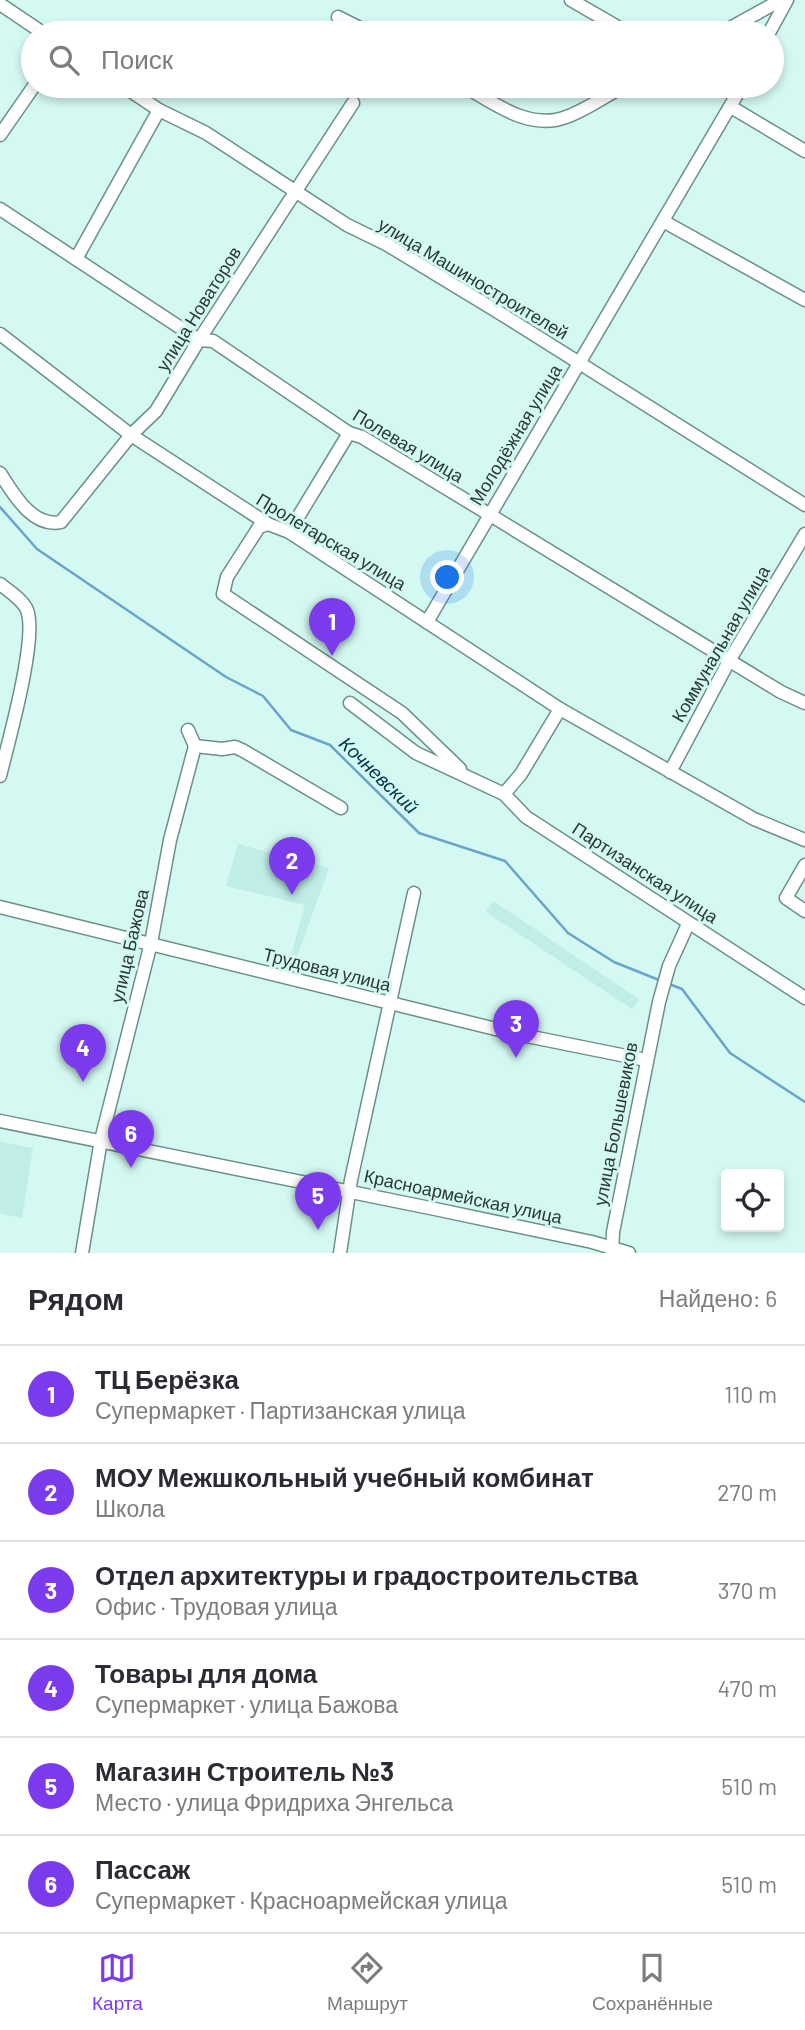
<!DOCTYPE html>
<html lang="ru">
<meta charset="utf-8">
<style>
:root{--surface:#fff;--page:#f7f7f7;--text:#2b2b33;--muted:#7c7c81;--line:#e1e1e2;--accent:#7c3aed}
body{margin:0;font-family:Barlow,sans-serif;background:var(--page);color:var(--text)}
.controls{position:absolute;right:21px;bottom:21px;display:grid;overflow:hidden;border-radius:7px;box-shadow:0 4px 10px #0003}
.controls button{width:63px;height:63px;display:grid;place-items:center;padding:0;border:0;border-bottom:2px solid var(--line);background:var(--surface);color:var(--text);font:35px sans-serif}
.you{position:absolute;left:448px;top:578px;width:24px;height:24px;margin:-18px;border:5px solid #fff;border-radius:50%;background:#1a73e8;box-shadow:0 0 0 10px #1a73e833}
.badge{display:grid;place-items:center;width:46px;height:46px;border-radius:50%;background:var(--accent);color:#fff;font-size:23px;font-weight:700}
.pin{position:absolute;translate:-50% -58px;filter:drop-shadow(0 2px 4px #0008)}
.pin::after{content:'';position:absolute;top:37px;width:24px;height:21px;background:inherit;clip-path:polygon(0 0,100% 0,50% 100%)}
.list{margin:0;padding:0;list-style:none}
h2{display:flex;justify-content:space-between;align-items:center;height:91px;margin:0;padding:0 28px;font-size:30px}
h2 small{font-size:23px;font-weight:400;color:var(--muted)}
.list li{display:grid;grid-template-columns:46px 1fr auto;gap:21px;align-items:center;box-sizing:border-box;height:98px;padding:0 28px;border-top:2px solid var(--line)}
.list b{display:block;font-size:26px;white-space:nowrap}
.list p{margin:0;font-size:23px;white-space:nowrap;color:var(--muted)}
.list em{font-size:23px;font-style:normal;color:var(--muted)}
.icon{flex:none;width:38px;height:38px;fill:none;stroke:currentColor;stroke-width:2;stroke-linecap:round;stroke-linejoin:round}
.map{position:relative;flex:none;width:805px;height:1253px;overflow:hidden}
.search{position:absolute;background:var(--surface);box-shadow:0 4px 10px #0003;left:21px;right:21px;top:21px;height:77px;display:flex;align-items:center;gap:18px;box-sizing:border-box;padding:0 24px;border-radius:38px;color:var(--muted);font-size:26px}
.sheet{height:679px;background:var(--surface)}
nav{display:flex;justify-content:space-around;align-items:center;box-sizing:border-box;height:98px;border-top:2px solid var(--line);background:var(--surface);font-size:19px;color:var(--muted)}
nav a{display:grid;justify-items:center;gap:4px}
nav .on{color:var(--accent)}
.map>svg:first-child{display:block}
</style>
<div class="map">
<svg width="805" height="1253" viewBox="0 0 805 1253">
<rect width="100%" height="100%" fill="#d3f9f2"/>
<!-- built -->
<g fill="#c0eee6">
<path d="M238,844L329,868L297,957L291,955L305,905L226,886Z"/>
<path d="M493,901L639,999L632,1009L486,912Z"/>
<path d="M0,1142L33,1148L22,1218L0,1214Z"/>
</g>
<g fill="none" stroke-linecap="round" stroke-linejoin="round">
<!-- stream -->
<g stroke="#6ba4c7" stroke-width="2.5">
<path d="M0,507L37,549L226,677L263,696L291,730L330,745L419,833L505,861L568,933L614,962L659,980"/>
<path d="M669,984L682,989L730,1053L805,1102"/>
</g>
<!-- minor casing -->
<g stroke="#6c8f89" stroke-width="15">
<g id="minor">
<path d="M571,0L628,33"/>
<path d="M0,4L43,33"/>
<path d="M338,17L370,33"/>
<path d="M721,33L781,0"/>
<path d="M769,33L787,0"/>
<path d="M123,86L159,110L206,133L347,225L386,244L495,310L805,505"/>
<path d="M464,86C493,103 530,131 566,117C586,110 605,96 624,86"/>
<path d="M731,107L805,151"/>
<path d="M0,135L34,86"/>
<path d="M0,209L199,340L213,341L349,433L362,437L781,692L805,703"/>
<path d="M663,221L805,300"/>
<path d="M76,259L159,110"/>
<path d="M0,334L131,435L268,524L289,532L560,709L754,819L805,840"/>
<path d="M0,473C13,493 32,528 61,522L131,435L156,411L199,340L353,103"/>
<path d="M268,524L259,527L227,577L223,594L402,713L460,769"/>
<path d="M289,532L349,433"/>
<path d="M0,584C9,591 23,600 27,610C38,638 8,743 0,776"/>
<path d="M427,622L742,86"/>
<path d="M350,703L416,753L504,794L526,817L805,998"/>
<path d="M195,746L222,749L235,747L242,750L341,808"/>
<path d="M670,772L729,661L805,534"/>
<path d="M504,794L521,774L560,709"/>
<path d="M805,865L786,898L805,911"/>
<path d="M0,907L512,1033L646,1060"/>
<path d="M0,1121L435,1209L592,1242L629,1253"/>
<path d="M82,1253L101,1140L151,943L170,840L195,746L188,730"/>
<path d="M340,1253L351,1180L414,893"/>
<path d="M612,1253L613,1232L659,1002L669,966L688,924"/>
</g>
</g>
<!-- minor -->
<use href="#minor" stroke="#fff" stroke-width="12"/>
</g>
<g text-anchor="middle" stroke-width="6" stroke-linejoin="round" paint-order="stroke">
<!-- street labels -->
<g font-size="18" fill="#2a3936" stroke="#d3f9f2">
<text transform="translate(473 279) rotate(31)" y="6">улица Машиностроителей</text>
<text transform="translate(199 309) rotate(-58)" y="6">улица Новаторов</text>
<text transform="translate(516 435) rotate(-59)" y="6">Молодёжная улица</text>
<text transform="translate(408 446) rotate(31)" y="6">Полевая улица</text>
<text transform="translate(331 542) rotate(31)" y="6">Пролетарская улица</text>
<text transform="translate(721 644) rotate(-60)" y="6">Коммунальная улица</text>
<text transform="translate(645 873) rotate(33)" y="6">Партизанская улица</text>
<text transform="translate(130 946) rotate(-77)" y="6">улица Бажова</text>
<text transform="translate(327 970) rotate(14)" y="6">Трудовая улица</text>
<text transform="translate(616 1124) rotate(-79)" y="6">улица Большевиков</text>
<text transform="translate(463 1197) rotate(12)" y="6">Красноармейская улица</text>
</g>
<!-- water labels -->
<g font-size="19" font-style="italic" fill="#01344c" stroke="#d3f9f2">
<text transform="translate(379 775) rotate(44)" y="7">Кочневский</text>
</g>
</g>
</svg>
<div class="controls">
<button><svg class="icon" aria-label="locate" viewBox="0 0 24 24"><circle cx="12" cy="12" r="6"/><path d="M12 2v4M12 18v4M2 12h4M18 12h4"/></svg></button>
</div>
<div class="you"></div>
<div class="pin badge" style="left:332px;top:656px">1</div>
<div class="pin badge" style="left:292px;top:895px">2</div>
<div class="pin badge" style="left:516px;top:1058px">3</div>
<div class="pin badge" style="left:83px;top:1082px">4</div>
<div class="pin badge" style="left:318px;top:1230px">5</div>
<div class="pin badge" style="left:131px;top:1168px">6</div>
<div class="search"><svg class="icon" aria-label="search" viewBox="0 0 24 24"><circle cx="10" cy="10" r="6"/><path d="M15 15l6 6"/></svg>Поиск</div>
</div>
<section class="sheet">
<h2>Рядом<small>Найдено: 6</small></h2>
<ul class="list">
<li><span class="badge">1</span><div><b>ТЦ Берёзка</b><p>Супермаркет · Партизанская улица</p></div><em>110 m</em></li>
<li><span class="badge">2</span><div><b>МОУ Межшкольный учебный комбинат</b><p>Школа</p></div><em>270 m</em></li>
<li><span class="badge">3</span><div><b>Отдел архитектуры и градостроительства</b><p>Офис · Трудовая улица</p></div><em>370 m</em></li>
<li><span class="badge">4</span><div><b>Товары для дома</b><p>Супермаркет · улица Бажова</p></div><em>470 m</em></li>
<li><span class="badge">5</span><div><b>Магазин Строитель №3</b><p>Место · улица Фридриха Энгельса</p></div><em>510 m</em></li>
<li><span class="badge">6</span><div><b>Пассаж</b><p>Супермаркет · Красноармейская улица</p></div><em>510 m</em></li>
</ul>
</section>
<nav>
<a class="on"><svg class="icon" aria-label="map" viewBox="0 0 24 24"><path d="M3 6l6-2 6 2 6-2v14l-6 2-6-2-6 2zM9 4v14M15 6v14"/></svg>Карта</a>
<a><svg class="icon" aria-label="directions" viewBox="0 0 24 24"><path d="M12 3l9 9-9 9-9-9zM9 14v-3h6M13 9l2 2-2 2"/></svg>Маршрут</a>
<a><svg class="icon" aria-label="saved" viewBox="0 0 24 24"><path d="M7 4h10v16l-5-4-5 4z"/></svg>Сохранённые</a>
</nav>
